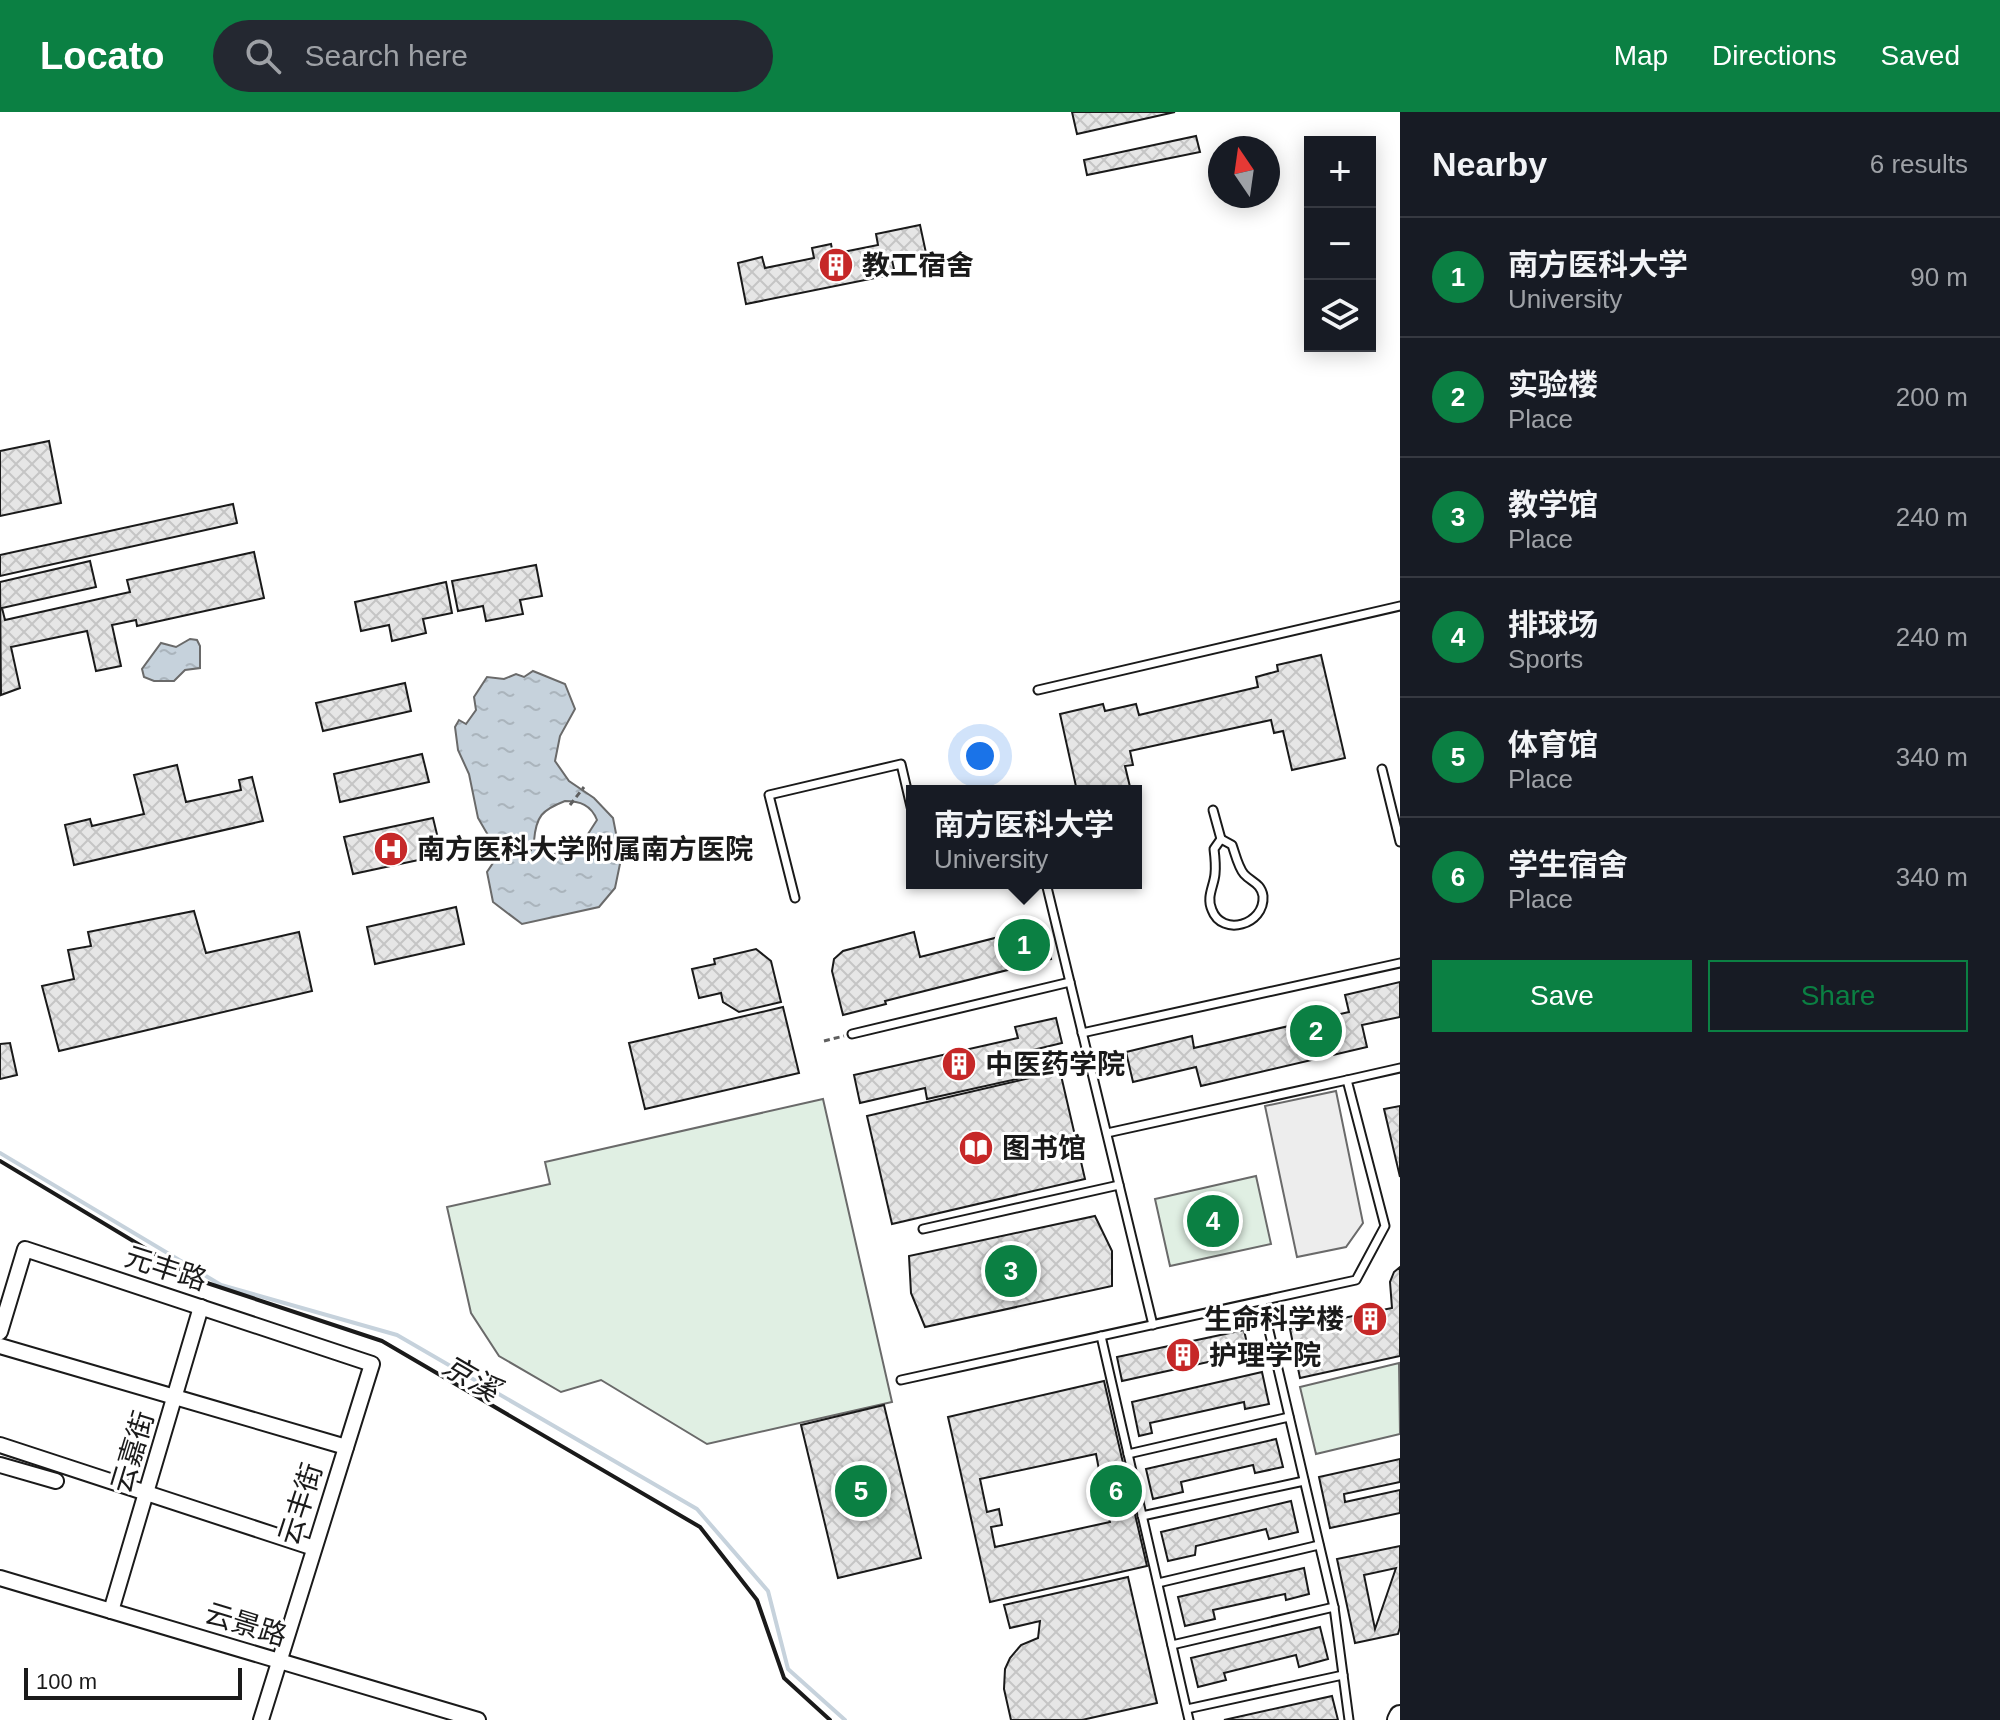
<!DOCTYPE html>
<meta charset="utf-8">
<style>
:root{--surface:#171b24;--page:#242831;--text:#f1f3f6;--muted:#9ea1a6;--line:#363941;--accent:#0b8043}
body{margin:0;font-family:Arial,"Noto Sans SC",sans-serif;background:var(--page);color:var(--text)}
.controls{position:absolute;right:24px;top:24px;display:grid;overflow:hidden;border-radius:0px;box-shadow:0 4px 20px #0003}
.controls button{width:72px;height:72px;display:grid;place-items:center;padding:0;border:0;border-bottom:2px solid var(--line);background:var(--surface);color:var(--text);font:40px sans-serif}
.compass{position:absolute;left:1208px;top:24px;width:72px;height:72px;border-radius:50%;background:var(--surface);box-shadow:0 4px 20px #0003;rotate:347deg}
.scale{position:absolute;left:24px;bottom:20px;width:218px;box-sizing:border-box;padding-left:8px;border:4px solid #1a1a1a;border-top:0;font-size:22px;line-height:28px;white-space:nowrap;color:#1a1a1a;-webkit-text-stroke:6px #fff;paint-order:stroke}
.you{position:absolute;left:980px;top:644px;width:28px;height:28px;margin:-20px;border:6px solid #fff;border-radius:50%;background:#1a73e8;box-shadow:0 0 0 12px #1a73e833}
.badge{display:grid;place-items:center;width:52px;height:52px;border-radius:50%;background:var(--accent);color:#fff;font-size:26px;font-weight:700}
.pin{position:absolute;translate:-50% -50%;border:4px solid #fff;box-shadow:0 2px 8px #0006}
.popup{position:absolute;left:906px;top:673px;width:236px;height:104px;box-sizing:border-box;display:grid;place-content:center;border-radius:0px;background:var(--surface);filter:drop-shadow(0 2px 6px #0005);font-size:26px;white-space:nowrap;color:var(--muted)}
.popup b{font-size:30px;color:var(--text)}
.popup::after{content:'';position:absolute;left:50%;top:100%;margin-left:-16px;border:16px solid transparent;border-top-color:var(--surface)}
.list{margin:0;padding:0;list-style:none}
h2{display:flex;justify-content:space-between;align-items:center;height:104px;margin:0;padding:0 32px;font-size:34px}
h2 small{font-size:26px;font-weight:400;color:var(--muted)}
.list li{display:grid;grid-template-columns:52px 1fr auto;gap:24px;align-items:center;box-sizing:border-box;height:120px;padding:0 32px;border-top:2px solid var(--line)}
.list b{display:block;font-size:30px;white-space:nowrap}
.list p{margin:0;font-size:26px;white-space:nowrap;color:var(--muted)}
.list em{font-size:26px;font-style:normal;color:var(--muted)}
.actions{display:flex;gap:16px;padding:24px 32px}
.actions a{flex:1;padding:18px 0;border:2px solid var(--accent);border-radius:0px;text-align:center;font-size:28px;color:var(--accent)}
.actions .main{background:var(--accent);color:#fff}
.icon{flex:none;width:44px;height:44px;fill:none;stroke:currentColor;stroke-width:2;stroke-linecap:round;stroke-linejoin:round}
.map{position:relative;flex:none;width:1400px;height:1608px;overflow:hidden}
header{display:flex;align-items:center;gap:48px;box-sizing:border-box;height:112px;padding:0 40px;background:var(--accent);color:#fff}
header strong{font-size:38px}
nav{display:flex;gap:44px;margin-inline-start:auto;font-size:28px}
.search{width:560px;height:72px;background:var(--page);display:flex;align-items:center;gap:20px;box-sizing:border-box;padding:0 28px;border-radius:44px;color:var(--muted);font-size:30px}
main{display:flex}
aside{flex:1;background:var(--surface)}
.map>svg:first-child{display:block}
</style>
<header>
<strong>Locato</strong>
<div class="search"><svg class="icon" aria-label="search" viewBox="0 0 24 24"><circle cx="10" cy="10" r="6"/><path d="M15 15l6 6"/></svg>Search here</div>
<nav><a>Map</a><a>Directions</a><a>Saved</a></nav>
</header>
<main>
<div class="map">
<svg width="1400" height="1608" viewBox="0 0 1400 1608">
<defs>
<pattern id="water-ripples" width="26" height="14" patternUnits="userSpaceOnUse" patternTransform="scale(2)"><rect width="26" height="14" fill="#c6d2dc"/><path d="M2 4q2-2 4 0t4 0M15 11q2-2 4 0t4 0" fill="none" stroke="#aab4bc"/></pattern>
<pattern id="building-cross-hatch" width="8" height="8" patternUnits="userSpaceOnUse" patternTransform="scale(2)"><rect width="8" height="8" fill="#e6e6e6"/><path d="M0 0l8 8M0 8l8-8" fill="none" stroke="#c5c5c5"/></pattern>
</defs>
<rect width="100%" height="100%" fill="#fff"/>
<!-- green -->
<g fill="#e0efe3" stroke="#6a6a6a" stroke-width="2">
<path d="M823,987L892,1290L707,1332L601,1268L561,1280L499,1244L471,1201L447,1095L550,1072L545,1050Z"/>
<path d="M1256,1064L1271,1132L1170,1154L1155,1087Z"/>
<path d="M1399,1251L1400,1322L1316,1342L1300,1275Z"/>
</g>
<!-- parking -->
<path fill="#ededed" stroke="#6a6a6a" stroke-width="2" d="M1336,979L1363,1111L1346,1135L1297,1145L1265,994Z"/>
<!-- water -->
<g fill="url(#water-ripples)" stroke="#6a6a6a" stroke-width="2" fill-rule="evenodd">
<path d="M190,527L197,528L200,534V556L185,558L174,569H154L144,565L142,557L161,531L176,535Z"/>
<path d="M533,559L565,572L575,597L560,624L555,649L569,669L594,686L613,706L621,747L615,776L599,795L522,812L493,790L487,760L499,742L478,706L469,662L458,638L455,615L459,608L466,612L476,598L474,585L487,565L504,567L516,562L524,565ZM565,689C580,689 591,693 597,708L586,725L571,728L560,741L548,743L534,729C536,704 542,698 565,689Z"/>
</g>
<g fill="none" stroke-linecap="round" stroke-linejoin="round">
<!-- stream -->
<path stroke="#c6d2dc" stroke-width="4" d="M0,1041L221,1173L397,1223L697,1397L768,1479L788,1557L845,1608"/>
</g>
<!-- building -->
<g fill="url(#building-cross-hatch)" stroke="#1a1a1a" stroke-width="2" fill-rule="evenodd">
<path d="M1072,0H1175L1077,22Z"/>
<path d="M1196,24L1200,40L1087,63L1084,48Z"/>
<path d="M920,113L926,141L892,148L895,162L746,192L738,151L762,145L765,156L814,146L812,136L831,132L833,142L878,133L876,122Z"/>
<path d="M49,329L61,391L0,404V339Z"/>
<path d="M233,392L237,411L0,464V443Z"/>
<path d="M254,440L264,486L137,514L136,508L112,513L121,554L96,559L87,519L11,535L20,576L1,583L0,470L90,449L96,475L2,496L5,508L130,480L127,468Z"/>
<path d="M536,453L542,484L520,488L523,502L486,509L483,494L458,499L452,469Z"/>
<path d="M446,470L452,501L423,507L426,521L392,529L389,513L361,519L355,490Z"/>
<path d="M1321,543L1345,646L1292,658L1283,619L1274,621L1271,608L1130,639L1133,653L1125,654L1131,679H1077L1060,602L1103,592L1105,599L1136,592L1139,603L1258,575L1256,565L1278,559L1277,553Z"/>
<path d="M405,571L411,599L323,619L316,591Z"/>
<path d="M422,642L429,670L340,690L334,662Z"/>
<path d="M177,653L186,690L241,678L239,668L252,665L263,709L74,753L65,713L90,707L92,714L144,702L134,663Z"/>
<path d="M433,706L442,743L353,762L344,725Z"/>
<path d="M456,795L464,832L375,852L367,815Z"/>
<path d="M194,799L206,841L299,820L312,879L59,939L42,874L74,867L68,838L91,834L88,820Z"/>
<path d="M1042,814L1051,847L885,889L886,892L843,903L832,859L834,847L843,839L914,820L920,845Z"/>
<path d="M756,837L771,849L781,890L739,900L723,890L721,881L699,886L692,857L715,852L714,847Z"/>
<path d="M1400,870V905L1362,913L1367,935L1201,974L1196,955L1133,970L1126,940L1192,924L1194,936L1349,900L1345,883Z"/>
<path d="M783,895L799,961L645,997L629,931Z"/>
<path d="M1056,906L1062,931L1016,942L1021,966L927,987L925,976L860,991L854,963L1018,926L1015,915Z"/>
<path d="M10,931L17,963L0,967V932Z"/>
<path d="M1060,959L1085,1067L892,1112L867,1004Z"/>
<path d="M1400,994V1065L1384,997Z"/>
<path d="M1095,1104L1112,1139V1174L925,1215L911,1181L909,1144Z"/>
<path d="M1400,1155V1244L1300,1266L1290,1217L1392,1196L1390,1170L1394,1160Z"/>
<path d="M1244,1218L1249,1241L1122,1269L1117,1245Z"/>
<path d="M1262,1260L1269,1292L1245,1297L1244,1290L1150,1311L1152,1321L1139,1324L1132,1290Z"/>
<path d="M1104,1269L1147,1454L990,1490L948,1305ZM1096,1342L1100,1363L1092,1364L1095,1380L1103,1378L1110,1410L995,1435L991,1415L1002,1413L999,1397L987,1400L980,1367Z"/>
<path d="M884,1293L921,1446L838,1466L801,1313Z"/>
<path d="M1276,1327L1283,1355L1255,1361L1253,1353L1181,1370L1183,1380L1153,1387L1146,1357Z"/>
<path d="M1400,1347V1370L1344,1382L1345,1390L1400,1378V1401L1330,1416L1319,1365Z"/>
<path d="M1291,1389L1298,1420L1269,1427L1266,1417L1196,1434L1195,1443L1168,1449L1161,1420Z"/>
<path d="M1400,1434V1515L1398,1522L1355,1531L1337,1447ZM1396,1456L1375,1517L1364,1463Z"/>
<path d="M1304,1456L1309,1482L1286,1488L1285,1482L1213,1498L1215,1507L1185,1514L1178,1485Z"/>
<path d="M1128,1465L1157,1591L1082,1608H1011L1004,1577L1005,1557L1010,1546L1021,1533L1038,1526L1040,1509L1010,1516L1004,1493Z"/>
<path d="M1320,1515L1328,1547L1299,1555L1296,1543L1224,1561L1226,1568L1198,1575L1191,1546Z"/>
<path d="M1332,1584L1338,1608H1224Z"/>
</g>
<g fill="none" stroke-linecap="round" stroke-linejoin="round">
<!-- lane casing -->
<g stroke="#1a1a1a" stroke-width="11">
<g id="lane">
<path d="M1038,578L1400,494"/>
<path d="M1382,657L1400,730"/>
<path d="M1213,698L1221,727"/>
<path d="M1221,727L1232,733C1235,741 1238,755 1244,762C1251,770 1261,771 1263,784C1265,813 1222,825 1212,798C1206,785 1214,774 1215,762C1216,753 1215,745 1214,737Z"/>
<path d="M1046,771L1153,1213"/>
<path d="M795,786L769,683L901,652L912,699"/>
<path d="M1082,921L1400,851"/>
<path d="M852,922L1070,870"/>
<path d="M1107,1021L1347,968"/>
<path d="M923,1117L1119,1073"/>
<path d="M1262,1189L1334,1495L1349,1608"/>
<path d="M1101,1224L1189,1608"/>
<path d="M901,1268L1356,1168L1385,1114L1347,968L1400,956"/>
<path d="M1128,1342L1289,1305"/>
<path d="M1142,1404L1304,1369"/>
<path d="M1158,1471L1319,1433"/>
<path d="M1172,1533L1334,1495"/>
<path d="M1187,1597L1343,1563"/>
</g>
</g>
<!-- street casing -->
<g stroke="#1a1a1a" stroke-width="18">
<g id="street">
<path d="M0,1220L25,1137L372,1252L261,1608"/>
<path d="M0,1234L346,1335"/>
<path d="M0,1333L314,1436"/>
<path d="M0,1353L56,1369"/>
<path d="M0,1466L478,1608"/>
<path d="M111,1499L201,1195"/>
</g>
</g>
<!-- primary casing -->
<g stroke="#1a1a1a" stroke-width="24">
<path id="primary" d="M1398,1608L1400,1604"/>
</g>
<!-- path -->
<g stroke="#5f5f5f" stroke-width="3" stroke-dasharray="6 4" stroke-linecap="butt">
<path d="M570,693L584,675"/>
<path d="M488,737L520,744L543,731"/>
<path d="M824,929L844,924"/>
</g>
<!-- lane -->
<use href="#lane" stroke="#fff" stroke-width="7"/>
<!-- street -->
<use href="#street" stroke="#fff" stroke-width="14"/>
<!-- primary -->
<use href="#primary" stroke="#fff" stroke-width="20"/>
<!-- wall -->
<path stroke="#1a1a1a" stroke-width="4" d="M0,1049L198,1168L382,1229L700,1415L757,1488L784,1566L830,1608"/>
</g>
<!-- icons -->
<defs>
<g id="building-disc" transform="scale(1.8)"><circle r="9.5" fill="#c62828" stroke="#fff"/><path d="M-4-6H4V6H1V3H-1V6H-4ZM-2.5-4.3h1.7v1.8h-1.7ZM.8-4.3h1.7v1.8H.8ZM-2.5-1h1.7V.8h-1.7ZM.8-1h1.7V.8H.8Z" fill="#fff"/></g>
<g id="hospital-disc" transform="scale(1.8)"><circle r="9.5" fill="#c62828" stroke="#fff"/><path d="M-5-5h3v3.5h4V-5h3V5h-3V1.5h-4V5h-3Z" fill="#fff"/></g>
<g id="library-disc" transform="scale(1.8)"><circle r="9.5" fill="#c62828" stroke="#fff"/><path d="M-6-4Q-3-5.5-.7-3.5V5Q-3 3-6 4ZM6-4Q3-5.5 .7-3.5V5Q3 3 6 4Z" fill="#fff"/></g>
</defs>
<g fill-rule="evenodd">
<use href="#building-disc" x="836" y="153"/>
<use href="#hospital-disc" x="391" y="737"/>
<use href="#building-disc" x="959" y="952"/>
<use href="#library-disc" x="976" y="1036"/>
<use href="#building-disc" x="1370" y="1207"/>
<use href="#building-disc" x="1183" y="1243"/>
</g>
<g text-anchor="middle" stroke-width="6" stroke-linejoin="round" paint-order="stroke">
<!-- poi labels -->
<g font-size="28" font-weight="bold" fill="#1a1a1a" stroke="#fff" text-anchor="start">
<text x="862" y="163">教工宿舍</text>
<text x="417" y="747">南方医科大学附属南方医院</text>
<text x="985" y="962">中医药学院</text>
<text x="1002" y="1046">图书馆</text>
<text x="1344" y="1217" text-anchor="end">生命科学楼</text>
<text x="1209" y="1253">护理学院</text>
</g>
<!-- street labels -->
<g font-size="28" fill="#1a1a1a" stroke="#fff">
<text transform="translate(166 1156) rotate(18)" y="10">元丰路</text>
<text transform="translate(132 1340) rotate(-73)" y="10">云嘉街</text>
<text transform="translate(300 1392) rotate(-72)" y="10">云丰街</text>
<text transform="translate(246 1512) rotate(17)" y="10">云景路</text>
</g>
<!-- water labels -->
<g font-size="30" font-style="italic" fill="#1a1a1a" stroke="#fff">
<text transform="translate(471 1266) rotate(30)" y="10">京溪</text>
</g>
</g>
</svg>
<div class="controls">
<button>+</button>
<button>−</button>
<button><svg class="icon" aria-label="layers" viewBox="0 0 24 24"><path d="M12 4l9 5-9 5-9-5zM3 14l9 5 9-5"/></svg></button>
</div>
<svg class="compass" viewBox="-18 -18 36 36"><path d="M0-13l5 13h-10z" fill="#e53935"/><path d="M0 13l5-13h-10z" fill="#9ea1a6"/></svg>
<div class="scale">100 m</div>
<div class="you"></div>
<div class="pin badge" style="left:1024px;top:833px">1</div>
<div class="popup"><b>南方医科大学</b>University</div>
<div class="pin badge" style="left:1316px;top:919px">2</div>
<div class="pin badge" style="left:1011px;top:1159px">3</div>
<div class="pin badge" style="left:1213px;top:1109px">4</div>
<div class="pin badge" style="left:861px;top:1379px">5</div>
<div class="pin badge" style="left:1116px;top:1379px">6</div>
</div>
<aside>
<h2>Nearby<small>6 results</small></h2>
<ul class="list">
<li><span class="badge">1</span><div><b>南方医科大学</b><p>University</p></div><em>90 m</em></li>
<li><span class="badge">2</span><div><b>实验楼</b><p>Place</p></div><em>200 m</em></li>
<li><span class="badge">3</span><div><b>教学馆</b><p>Place</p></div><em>240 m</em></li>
<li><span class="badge">4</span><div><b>排球场</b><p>Sports</p></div><em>240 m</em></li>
<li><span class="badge">5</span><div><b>体育馆</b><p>Place</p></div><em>340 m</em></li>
<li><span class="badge">6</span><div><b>学生宿舍</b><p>Place</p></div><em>340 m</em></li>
</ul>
<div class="actions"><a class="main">Save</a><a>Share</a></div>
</aside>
</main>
